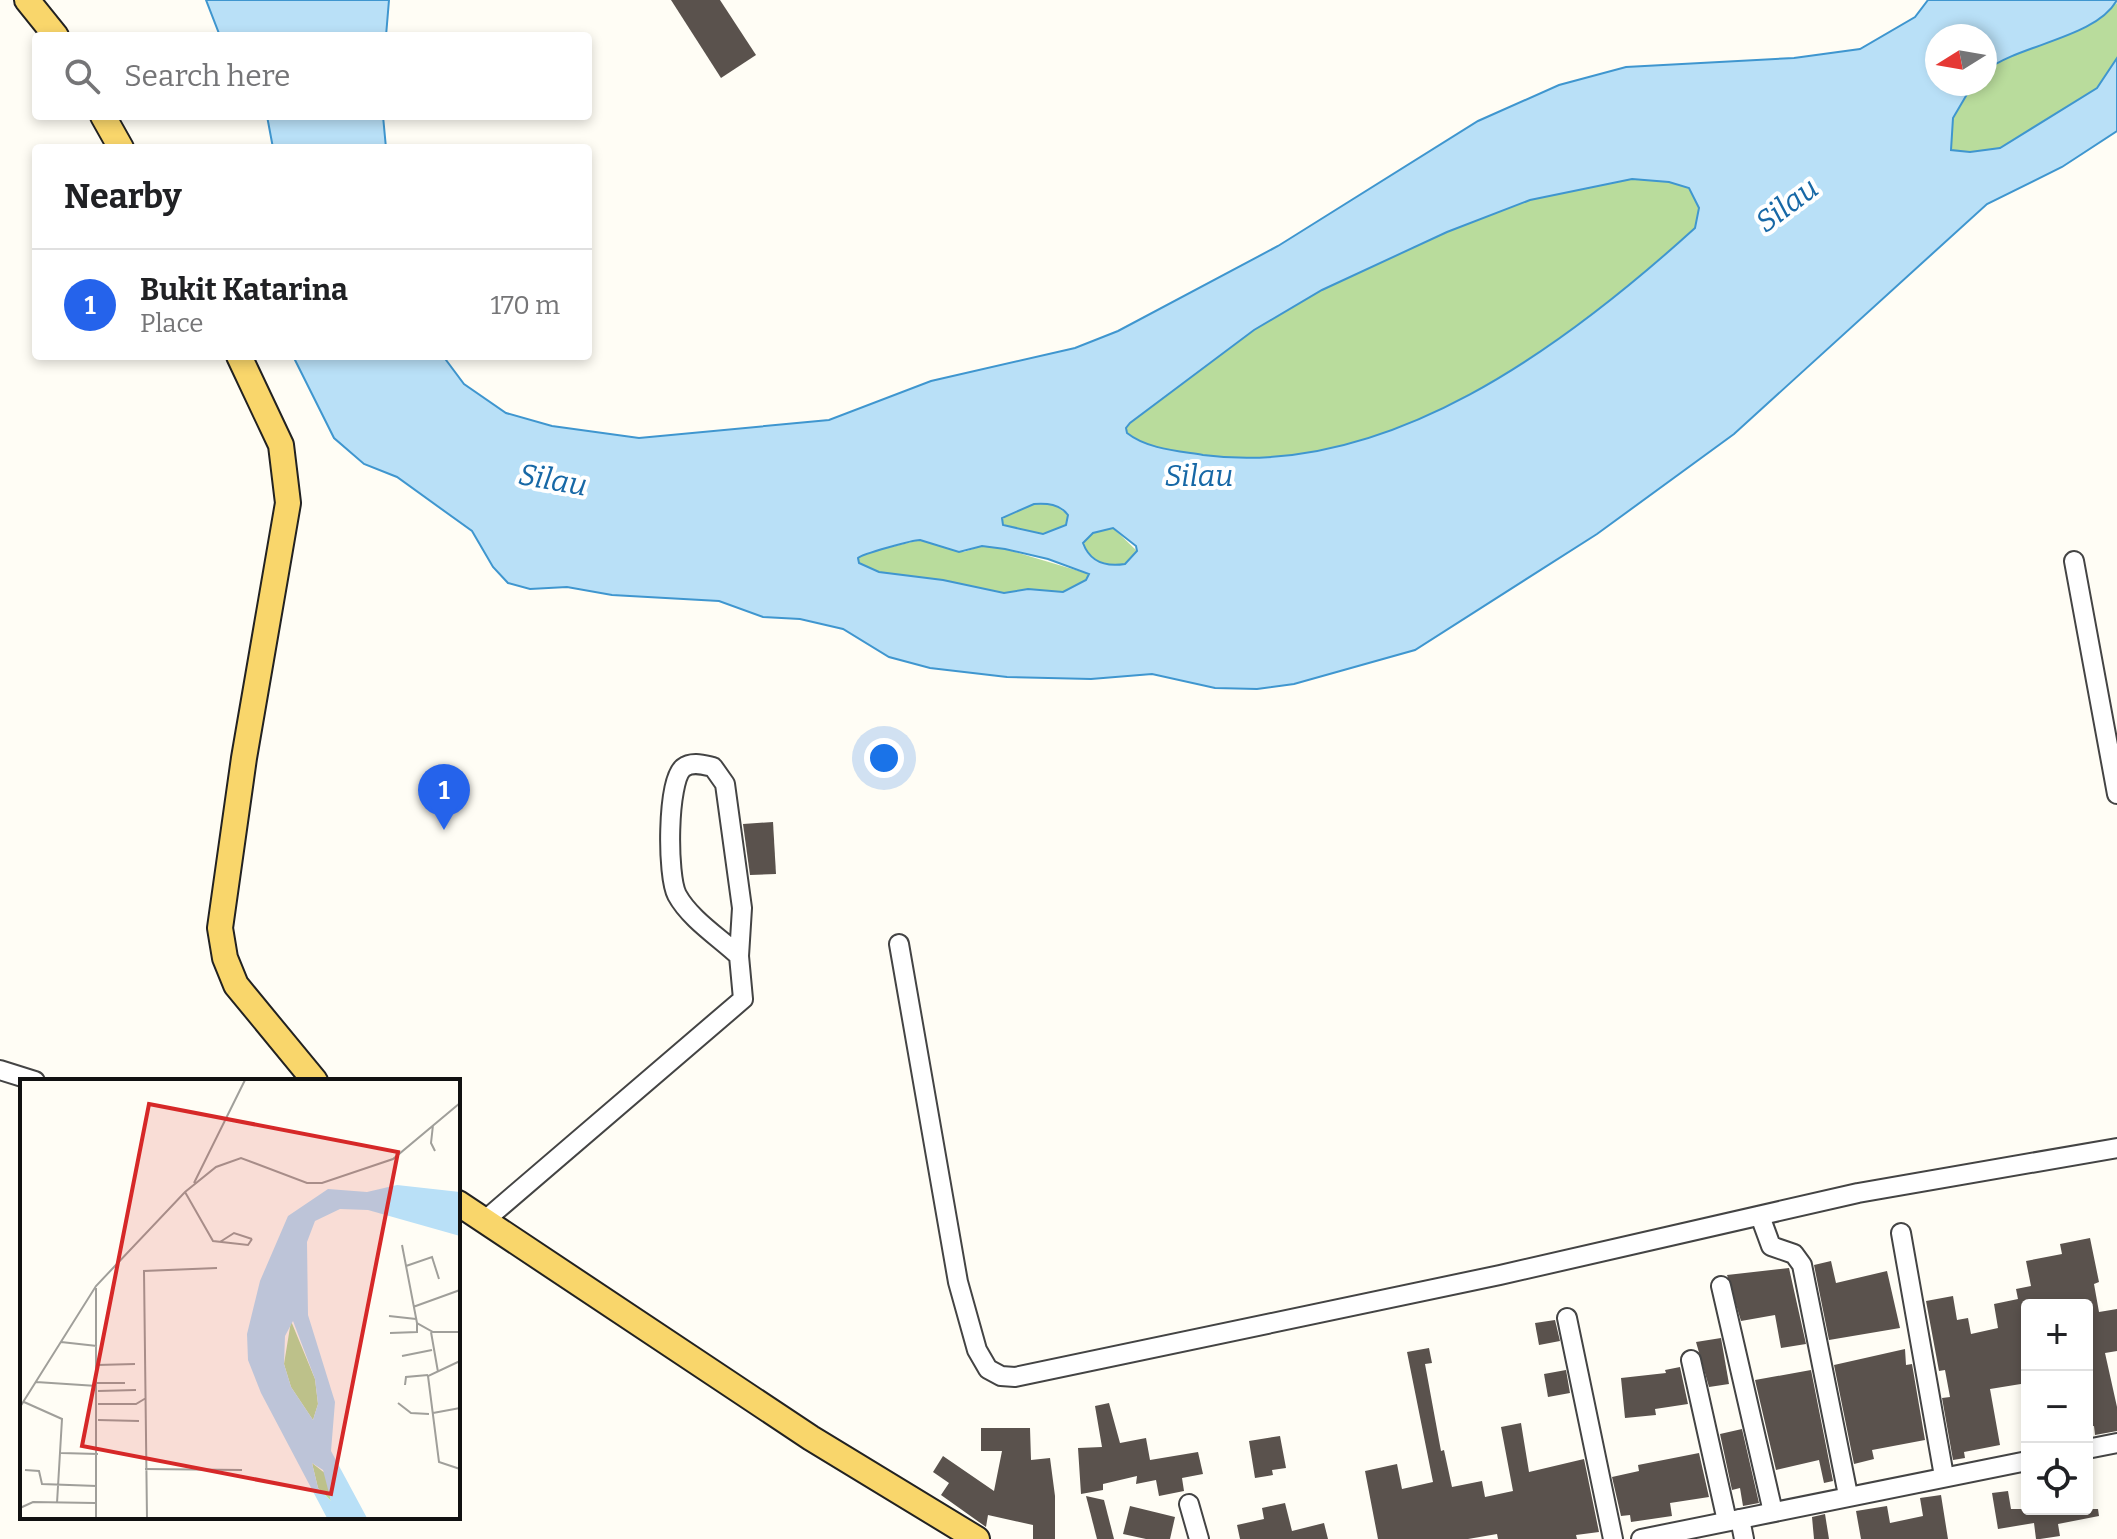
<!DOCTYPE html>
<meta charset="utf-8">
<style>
:root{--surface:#fff;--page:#f2f2f2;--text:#202124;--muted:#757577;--line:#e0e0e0;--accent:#2563eb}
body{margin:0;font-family:Bitter,serif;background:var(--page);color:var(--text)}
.controls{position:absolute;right:24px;bottom:24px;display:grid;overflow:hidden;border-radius:8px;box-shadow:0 4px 12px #0003}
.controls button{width:72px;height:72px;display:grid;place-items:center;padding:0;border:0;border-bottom:2px solid var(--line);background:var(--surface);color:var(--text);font:40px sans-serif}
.compass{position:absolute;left:1925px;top:24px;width:72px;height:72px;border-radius:50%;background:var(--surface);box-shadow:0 4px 12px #0003;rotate:259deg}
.you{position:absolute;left:884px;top:758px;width:28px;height:28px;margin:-20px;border:6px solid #fff;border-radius:50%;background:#1a73e8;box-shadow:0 0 0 12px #1a73e833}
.badge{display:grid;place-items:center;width:52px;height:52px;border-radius:50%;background:var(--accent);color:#fff;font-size:26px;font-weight:700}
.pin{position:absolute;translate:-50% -66px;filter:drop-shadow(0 2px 4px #0008)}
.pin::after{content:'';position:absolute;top:42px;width:28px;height:24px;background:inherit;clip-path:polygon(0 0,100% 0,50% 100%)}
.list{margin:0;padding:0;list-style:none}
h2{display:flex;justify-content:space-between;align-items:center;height:104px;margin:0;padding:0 32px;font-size:34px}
h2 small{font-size:26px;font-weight:400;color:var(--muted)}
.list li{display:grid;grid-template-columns:52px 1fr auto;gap:24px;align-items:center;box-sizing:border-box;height:112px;padding:0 32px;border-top:2px solid var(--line)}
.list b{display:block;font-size:30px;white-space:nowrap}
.list p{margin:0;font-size:26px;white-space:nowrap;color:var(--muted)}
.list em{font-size:26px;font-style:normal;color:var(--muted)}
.icon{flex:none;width:44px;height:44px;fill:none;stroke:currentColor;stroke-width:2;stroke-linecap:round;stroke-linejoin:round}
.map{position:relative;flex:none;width:2117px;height:1539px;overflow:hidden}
.search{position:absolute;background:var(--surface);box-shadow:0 4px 12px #0003;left:32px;top:32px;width:560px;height:88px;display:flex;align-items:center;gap:20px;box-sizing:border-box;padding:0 28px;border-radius:8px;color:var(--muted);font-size:30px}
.panel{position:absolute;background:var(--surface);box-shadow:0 4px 12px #0003;left:32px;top:144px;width:560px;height:216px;border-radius:8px}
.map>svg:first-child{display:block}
</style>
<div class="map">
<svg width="2117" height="1539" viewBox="0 0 2117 1539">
<rect width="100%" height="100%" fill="#fffdf5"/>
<!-- forest -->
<g fill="#b9dc9c">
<path d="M2117,3V58L2097,88L2000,148L1970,152L1950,150L1953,118L1973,84H1985V71L2003,57L2082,29Z"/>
<path d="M1632,179L1669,182L1689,188L1699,208L1695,228C1566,344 1388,479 1203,455C1179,451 1147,449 1128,434L1126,428L1130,423L1254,330L1322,290L1447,232L1530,200Z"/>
<path d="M1045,504H1053L1068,515L1066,525C1049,537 1017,536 1001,522C1009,508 1029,504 1045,504Z"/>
<path d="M1113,528L1137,551L1125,564C1106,567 1090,562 1083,543L1093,533Z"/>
<path d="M920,540L964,552L982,546L1005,549L1089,574L1086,580L1063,592L1028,589L1004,593L943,580L879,572L859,563L858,558L863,554Z"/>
</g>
<!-- water -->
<g fill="#b9e0f7" stroke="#3f96cf" stroke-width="2" fill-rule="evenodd">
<path d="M206,0H389L386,36H220Z"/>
<path d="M1928,0H2117C2096,38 2020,44 1985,71V36H1937V84H1973L1953,118L1951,150L1970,152L2000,148L2097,88L2117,58V131L2062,167L1987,204L1734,434L1597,534L1415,650L1294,684L1257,689L1215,688L1152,674L1091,679L1007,677L930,668L889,657L843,629L800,619L763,617L719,601L612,595L567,587L530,589L508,583L493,567L472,531L397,477L364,464L334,438L293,356H443L464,384L506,413L552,426L639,438L829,420L931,381L1075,348L1118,331L1278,246L1478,121L1559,85L1626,67L1794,58L1860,49L1915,17ZM1632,179L1669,182L1689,188L1699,208L1695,228C1566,345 1388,479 1203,455C1179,451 1147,449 1127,433L1126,428L1130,423L1254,330L1322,290L1447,232L1530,200ZM1034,504C1047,503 1060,504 1068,515L1066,525L1043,534L1003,525L1002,518ZM1113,528L1136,546L1137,551L1125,564C1106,567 1090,562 1083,543L1093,533ZM920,540L959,552L982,546L1005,549L1048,559L1089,574L1086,580L1063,592L1028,589L1004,593L943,580L879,572L859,563L858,558C862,554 913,540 920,540Z"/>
<path d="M267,116H383L386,148H273Z"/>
</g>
<!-- building -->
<g fill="#5a524d">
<path d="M671,0H720L756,55L721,78Z"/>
<path d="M773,822L776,874L750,875L743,824Z"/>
<path d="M2090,1238L2099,1282L2094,1284L2099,1312L2117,1309V1351L2105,1353L2117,1407V1431L2095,1435L2094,1426L2087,1427V1305H2069L2068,1301L2027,1305V1383L1990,1389L2000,1445L1964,1452L1965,1458L1953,1460L1942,1398L1950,1397L1945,1370L1939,1371L1926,1301L1953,1296L1957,1320L1968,1318L1971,1334L1998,1328L1994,1304L2018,1299L2016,1289L2031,1286L2026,1261L2062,1254L2060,1244Z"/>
<path d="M1831,1261L1836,1283L1887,1271L1900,1328L1829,1340L1814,1265Z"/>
<path d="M1789,1268L1806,1344L1781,1348L1775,1315L1741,1321L1727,1275Z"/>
<path d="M1555,1320L1560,1341L1539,1345L1535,1323Z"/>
<path d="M1721,1338L1729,1384L1709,1387L1696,1342Z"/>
<path d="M1429,1348L1432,1363L1425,1364L1441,1451L1444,1450L1452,1487L1482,1481L1485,1497L1513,1491L1501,1427L1521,1423L1529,1472L1584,1459L1599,1532L1576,1535L1577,1539H1498L1497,1534L1468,1539H1378L1365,1471L1397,1464L1402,1489L1433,1482L1407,1352Z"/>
<path d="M1905,1349L1906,1365L1912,1364L1925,1440L1872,1450L1874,1459L1854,1464L1834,1365Z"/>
<path d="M1680,1367L1688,1404L1655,1409L1656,1415L1625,1418L1621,1378L1666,1373L1665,1370Z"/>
<path d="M1566,1370L1570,1393L1548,1397L1544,1374Z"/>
<path d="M1811,1370L1833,1481L1824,1483L1819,1460L1776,1470L1755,1380Z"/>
<path d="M1109,1403L1120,1443L1146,1438L1150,1460L1198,1452L1203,1474L1182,1478L1184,1491L1159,1496L1156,1480L1136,1484L1137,1476L1103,1484V1490L1081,1494L1078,1448L1102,1447L1095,1406Z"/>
<path d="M981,1428H1030L1031,1460L1050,1458L1055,1496V1539H1033V1525L988,1515L986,1527L941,1495L949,1483L933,1472L943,1456L994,1491L1002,1451H981Z"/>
<path d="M1742,1429L1759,1503L1743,1506L1740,1488L1732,1490L1720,1434Z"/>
<path d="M1280,1436L1286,1468L1272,1470L1273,1475L1255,1478L1249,1441Z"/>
<path d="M1699,1453L1709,1497L1670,1503L1672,1516L1631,1522L1630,1515L1621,1516L1612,1477L1639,1471L1638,1465Z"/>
<path d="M2008,1491L2011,1509H2098L2099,1516L2058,1524L2060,1536L2040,1539H2036L2034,1523L1998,1529L1992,1493Z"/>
<path d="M1941,1495L1948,1539H1861L1856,1511L1887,1506L1890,1523L1923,1516L1920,1498Z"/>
<path d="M1086,1496L1104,1500L1114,1539H1097Z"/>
<path d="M1285,1503L1292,1531L1324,1523L1328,1539H1240L1237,1525L1264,1519L1262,1508Z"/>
<path d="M1130,1506L1175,1517L1170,1539H1146L1123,1534Z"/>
<path d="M1825,1514L1829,1539H1814L1812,1517Z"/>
</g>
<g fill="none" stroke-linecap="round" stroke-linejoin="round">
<!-- minor casing -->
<g stroke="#444" stroke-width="22">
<g id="minor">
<path d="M2074,561L2117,794"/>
<path d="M899,944L958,1282L977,1350L988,1369L1001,1376L1015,1377L1500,1275L1858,1193L2117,1148"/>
<path d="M0,1070L35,1081"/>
<path d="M1760,1216L1771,1246L1794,1254L1802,1265L1848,1495"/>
<path d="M484,1221L743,999L739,956L742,908L725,784L713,767C704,765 692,761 683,768C667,782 667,876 677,895C690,919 720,938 739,956"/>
<path d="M1901,1233L1944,1476"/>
<path d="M1721,1286L1773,1512"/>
<path d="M1567,1318L1613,1539"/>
<path d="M1691,1360L1727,1521"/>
<path d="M2087,1449L2117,1443"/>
<path d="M1189,1504L1199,1539"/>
<path d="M1740,1519L1744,1539"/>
<path d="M1641,1539L2027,1461"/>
</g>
</g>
<!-- major casing -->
<g stroke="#222" stroke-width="28">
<g id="major">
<path d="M27,0L56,36"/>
<path d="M103,116L121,148"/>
<path d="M239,356L281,445L288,503L244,758L220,928L225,958L236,985L315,1081"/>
<path d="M458,1203L811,1438L977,1539"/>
</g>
</g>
<!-- minor -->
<use href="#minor" stroke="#fff" stroke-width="18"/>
<!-- major -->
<use href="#major" stroke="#f9d66b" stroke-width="24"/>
</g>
<g text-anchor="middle" stroke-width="8" stroke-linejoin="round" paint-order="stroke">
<!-- water labels -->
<g font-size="30" font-style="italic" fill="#1768a6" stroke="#fff">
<text transform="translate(1787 205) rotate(-37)" y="10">Silau</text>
<text x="1199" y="486">Silau</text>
<text transform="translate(553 480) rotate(10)" y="10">Silau</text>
</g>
</g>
<!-- overview -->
<g transform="translate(20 1079)">
<rect width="440" height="440" fill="#fffdf5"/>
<path d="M271,242L295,300L298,325L293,341L271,308L264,285ZM292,384L306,395L311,422L298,409Z" fill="#b9dc9c"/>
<path d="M377,106L440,113V157L348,131L320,130L295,142L287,163L288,236L315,323L311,372L347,439H307L241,314L228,281L227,255L240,202L268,137L308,110L347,113ZM273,242L295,300L298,325L293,341L271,308L264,285L265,257ZM292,384L303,391L311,422L298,409Z" fill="#b9e0f7" fill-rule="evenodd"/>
<path fill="none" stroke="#a09f9a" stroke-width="2" d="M413,46L411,64L415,72M174,104L225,1M165,113L193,162L228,166L232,160M200,163L214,154L232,160M382,166L397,244L413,253H440M386,187L412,178L419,200M393,228L440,211M369,237L396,240M411,253L418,293M370,254L397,253V244M41,263L77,267M382,277L412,271M440,282L408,297L419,383L440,390M77,286L115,285M16,303L77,307M77,304H105M385,306L386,298L408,296M78,312L116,311M4,323L42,340L37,424M378,324L391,334L409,335M78,325H116L126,319M0,328L76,207L165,113L196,88L221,79L287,104H302L373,80L440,24M413,334L440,329M78,341L119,342M41,374L78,375M125,390L222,391M5,391L19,392L22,405L77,407M0,429L13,423L75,424M76,439V209M127,439L124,192L197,189"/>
<path fill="#d62828" fill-opacity="0.15" stroke="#d62828" stroke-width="4" d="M129,25L378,73L311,415L62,367Z"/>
<rect width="440" height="440" fill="none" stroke="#111" stroke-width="4"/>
</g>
</svg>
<div class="controls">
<button>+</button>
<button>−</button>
<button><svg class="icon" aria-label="locate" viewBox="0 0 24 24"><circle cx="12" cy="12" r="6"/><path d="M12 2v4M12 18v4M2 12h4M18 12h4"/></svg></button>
</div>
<svg class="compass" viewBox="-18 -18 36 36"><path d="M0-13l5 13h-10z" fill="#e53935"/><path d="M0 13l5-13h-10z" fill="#757577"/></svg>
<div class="you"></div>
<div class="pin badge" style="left:444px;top:830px">1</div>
<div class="search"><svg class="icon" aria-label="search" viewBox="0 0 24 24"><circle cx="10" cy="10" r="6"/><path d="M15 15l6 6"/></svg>Search here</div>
<section class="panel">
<h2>Nearby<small></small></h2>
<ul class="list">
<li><span class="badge">1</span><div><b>Bukit Katarina</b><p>Place</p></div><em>170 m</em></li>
</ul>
</section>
</div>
